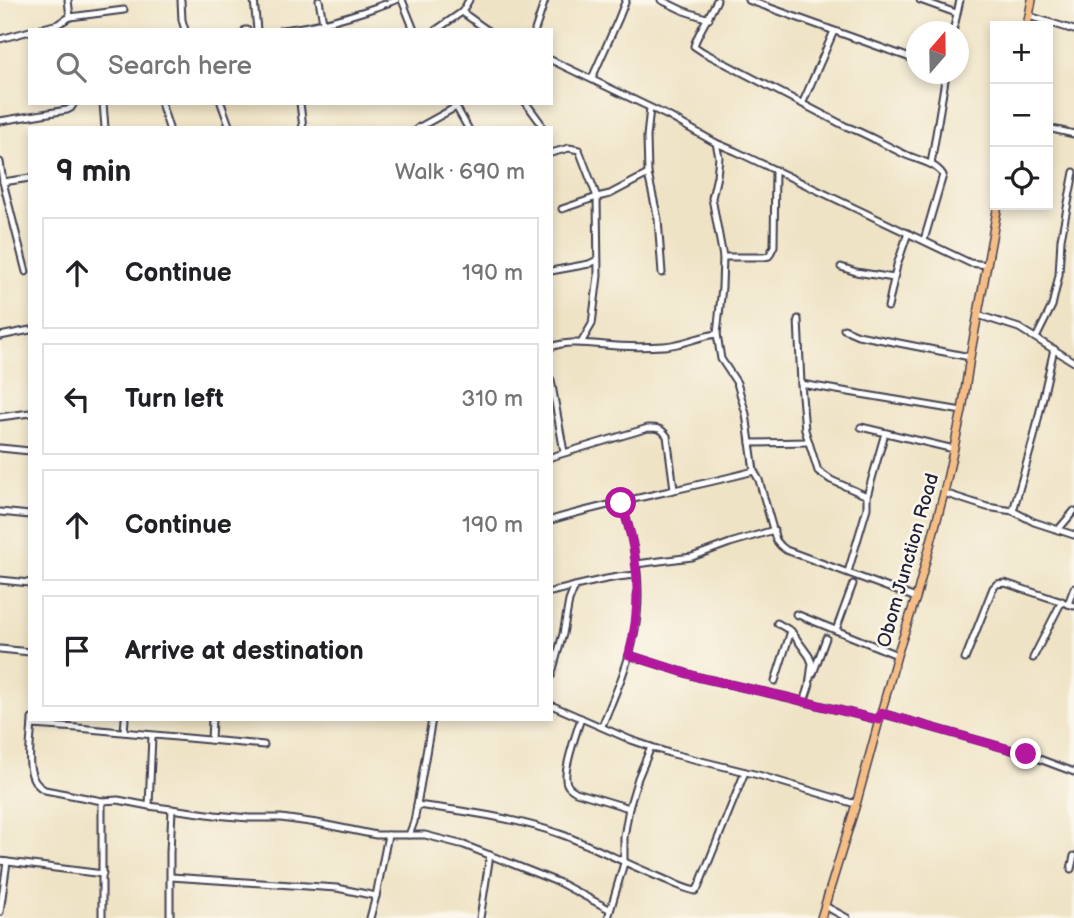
<!DOCTYPE html>
<meta charset="utf-8">
<style>
:root{--surface:#fff;--page:#f2f2f2;--text:#202124;--muted:#757577;--line:#e0e0e0}
body{margin:0;font-family:"Balsamiq Sans",sans-serif;background:var(--page);color:var(--text)}
.controls{position:absolute;right:21px;top:21px;display:grid;overflow:hidden;border-radius:0px;box-shadow:0 4px 10px #0003}
.controls button{width:63px;height:63px;display:grid;place-items:center;padding:0;border:0;border-bottom:2px solid var(--line);background:var(--surface);color:var(--text);font:35px sans-serif}
.compass{position:absolute;left:906px;top:21px;width:63px;height:63px;border-radius:50%;background:var(--surface);box-shadow:0 4px 10px #0003;rotate:20deg}
.stop{position:absolute;width:21px;height:21px;margin:-16px;border:5px solid #b5179e;border-radius:50%;background:#fff}
.stop.end{background:#b5179e;border-color:#fff;box-shadow:0 2px 7px #0008}
.list{margin:0;padding:0;list-style:none}
h2{display:flex;justify-content:space-between;align-items:center;height:91px;margin:0;padding:0 28px;font-size:30px}
h2 small{font-size:23px;font-weight:400;color:var(--muted)}
.list li{display:grid;grid-template-columns:46px 1fr auto;gap:21px;align-items:center;box-sizing:border-box;height:112px;margin:0 14px 14px;padding:0 14px;border:2px solid var(--line);border-radius:0px}
.list b{display:block;font-size:26px;white-space:nowrap}
.list em{font-size:23px;font-style:normal;color:var(--muted)}
.icon{flex:none;width:38px;height:38px;fill:none;stroke:currentColor;stroke-width:2;stroke-linecap:round;stroke-linejoin:round}
.map{position:relative;flex:none;width:1074px;height:918px;overflow:hidden}
.search{position:absolute;background:var(--surface);box-shadow:0 4px 10px #0003;left:28px;top:28px;width:525px;height:77px;display:flex;align-items:center;gap:18px;box-sizing:border-box;padding:0 24px;border-radius:0px;color:var(--muted);font-size:26px}
.panel{position:absolute;background:var(--surface);box-shadow:0 4px 10px #0003;left:28px;top:126px;width:525px;height:595px;border-radius:0px}
.map>svg:first-child{display:block}
</style>
<div class="map">
<svg width="1074" height="918" viewBox="0 0 1074 918">
<rect width="100%" height="100%" fill="#fbf7ec"/>
<filter id="ink" filterUnits="userSpaceOnUse"><feTurbulence type="fractalNoise" baseFrequency=".0143" numOctaves="2"/><feDisplacementMap in="SourceGraphic" scale="14" xChannelSelector="R" yChannelSelector="G"/><feConvolveMatrix kernelMatrix="1 2 1 2 8 2 1 2 1" color-interpolation-filters="sRGB"/></filter>
<filter id="wash" filterUnits="userSpaceOnUse"><feTurbulence type="fractalNoise" baseFrequency=".00686" numOctaves="4" result="noise"/><feDisplacementMap in="SourceGraphic" scale="28" xChannelSelector="R" yChannelSelector="G"/><feGaussianBlur stdDeviation="1.57" result="paint"/><feColorMatrix in="noise" values="0 0 0 0 0 0 0 0 0 0 0 0 0 0 0 0 0 1.4 0 .05"/><feComposite in="paint" operator="in"/></filter>
<g filter="url(#wash)">
<rect width="100%" height="100%" fill="#efe3c5"/>
</g>
<g filter="url(#ink)">
<g fill="none" stroke-linecap="round" stroke-linejoin="round">
<!-- minor casing -->
<g stroke="#413f50" stroke-width="9">
<g id="minor">
<path d="M181,0L182,20L185,30"/>
<path d="M254,0L257,30"/>
<path d="M319,0L323,22"/>
<path d="M402,0L414,30"/>
<path d="M661,0L684,11L709,19"/>
<path d="M717,0C711,14 698,32 694,46L703,52L845,126C865,133 881,143 900,152C914,160 934,161 943,175L924,240"/>
<path d="M748,0L916,60"/>
<path d="M920,0L956,13"/>
<path d="M462,12L487,30"/>
<path d="M1029,16L1074,30"/>
<path d="M70,17L124,10"/>
<path d="M36,30L58,24L70,17L68,0"/>
<path d="M245,30H247"/>
<path d="M281,30C320,26 359,14 396,0"/>
<path d="M436,30L462,12L469,0"/>
<path d="M535,30L545,0"/>
<path d="M953,32L960,0"/>
<path d="M0,39L30,31"/>
<path d="M551,60L670,117L716,143L735,151L970,263L987,265"/>
<path d="M592,78L618,20L626,0"/>
<path d="M803,102L834,31"/>
<path d="M103,103L105,128"/>
<path d="M161,103L169,128"/>
<path d="M221,103L230,128"/>
<path d="M300,103L303,128"/>
<path d="M454,103L468,128"/>
<path d="M526,103L540,122L542,128"/>
<path d="M650,108L647,137L648,174L658,219L662,273"/>
<path d="M0,121L67,110L71,108L74,103"/>
<path d="M418,128L456,107"/>
<path d="M1048,128L1074,134"/>
<path d="M716,143L719,157L717,176L712,198L723,257L722,287L717,334L721,359L737,383L746,414L754,471L759,480L776,540L781,546L786,550L916,598"/>
<path d="M551,153L569,148L579,150L597,197L598,276L592,324L581,343"/>
<path d="M0,162L3,182L26,272"/>
<path d="M931,164L946,74"/>
<path d="M3,182L30,178"/>
<path d="M562,209L597,197L610,194L648,174"/>
<path d="M723,257H764L769,256L774,246L775,170"/>
<path d="M841,267L856,272L894,278"/>
<path d="M551,271L589,264L597,260"/>
<path d="M888,307L897,265L908,233"/>
<path d="M978,315L1019,328L1074,362"/>
<path d="M798,319L801,384L805,430L818,471L831,480L867,496V508L848,572"/>
<path d="M844,329L858,335L970,357"/>
<path d="M0,336L30,330"/>
<path d="M1036,338L1052,306L1059,275L1061,239L1074,172"/>
<path d="M551,347C569,340 587,344 605,345C624,347 644,347 664,346C683,345 699,336 717,334"/>
<path d="M551,380L564,452"/>
<path d="M801,384L962,411"/>
<path d="M0,417L30,413"/>
<path d="M861,427L954,449"/>
<path d="M750,443L809,442"/>
<path d="M0,448L30,451"/>
<path d="M551,457L648,428C658,428 661,428 667,436L674,489"/>
<path d="M944,493L987,507L1013,511L1034,522L1074,535"/>
<path d="M867,496L885,433"/>
<path d="M1013,511L1034,437L1054,349"/>
<path d="M0,512L30,515"/>
<path d="M551,520C618,500 687,489 754,471"/>
<path d="M1058,530L1074,511"/>
<path d="M636,564L692,557L730,543L774,530"/>
<path d="M0,580L30,583"/>
<path d="M551,592C580,585 607,577 637,575"/>
<path d="M1068,604L1074,588"/>
<path d="M796,614L897,655"/>
<path d="M777,623L791,631L809,656L812,663L809,686"/>
<path d="M836,630L853,584"/>
<path d="M0,649L30,652"/>
<path d="M629,655L698,677L786,697L879,720"/>
<path d="M1033,658L1062,601"/>
<path d="M965,659L993,588L997,584L1005,583L1074,606"/>
<path d="M813,674L826,638"/>
<path d="M551,676L563,634L569,601L575,586"/>
<path d="M775,681L791,631"/>
<path d="M804,702L810,684"/>
<path d="M551,705L631,740L669,753L758,775L852,803L857,801"/>
<path d="M881,713L1026,754L1074,772"/>
<path d="M581,718C577,731 564,768 566,779C566,786 571,789 576,792L629,808"/>
<path d="M32,719C32,741 21,779 45,790L102,801L118,800L149,806L215,815L249,818H281L317,823L376,835H425L464,845L530,871L560,883L609,909"/>
<path d="M32,725L78,728L264,745"/>
<path d="M602,726C614,697 628,666 634,635C643,592 636,543 621,503"/>
<path d="M124,732L125,719"/>
<path d="M211,740L212,719"/>
<path d="M417,805C465,811 515,818 560,834C594,846 626,864 659,877C671,882 682,888 695,891L698,888L745,772"/>
<path d="M149,806L152,736"/>
<path d="M409,835L414,822L432,719"/>
<path d="M0,861L103,874"/>
<path d="M1071,869L1074,856"/>
<path d="M171,877L337,888L376,896"/>
<path d="M825,906L847,918"/>
<path d="M0,912L7,862"/>
<path d="M102,918V801"/>
<path d="M170,918V852L172,809"/>
<path d="M370,918L376,896L388,835"/>
<path d="M480,918L490,855"/>
<path d="M608,918L624,863V837L629,808L638,778L651,747"/>
</g>
</g>
<!-- major casing -->
<g stroke="#413f50" stroke-width="10">
<g id="major">
<path d="M1027,26L1032,0"/>
<path d="M821,918L857,801L897,655L916,598L944,493L962,411L970,357L998,205"/>
</g>
</g>
<!-- minor -->
<use href="#minor" stroke="#fff" stroke-width="5"/>
<!-- major -->
<use href="#major" stroke="#f6be87" stroke-width="7"/>
</g>
</g>
<g fill="none" stroke-linecap="round" stroke-linejoin="round" filter="url(#ink)">
<!-- route -->
<path stroke="#b5179e" stroke-width="9" d="M621,503C639,552 642,604 629,655L698,677L786,697L879,720L881,713L1026,754"/>
</g>
<g text-anchor="middle" stroke-width="5" stroke-linejoin="round" paint-order="stroke">
<!-- street labels -->
<g font-size="19" fill="#22223b" stroke="#fbf7ec">
<text transform="translate(907 560) rotate(-74)" y="7">Obom Junction Road</text>
</g>
</g>
</svg>
<div class="controls">
<button>+</button>
<button>−</button>
<button><svg class="icon" aria-label="locate" viewBox="0 0 24 24"><circle cx="12" cy="12" r="6"/><path d="M12 2v4M12 18v4M2 12h4M18 12h4"/></svg></button>
</div>
<svg class="compass" viewBox="-18 -18 36 36"><path d="M0-13l5 13h-10z" fill="#e53935"/><path d="M0 13l5-13h-10z" fill="#757577"/></svg>
<div class="stop" style="left:621px;top:503px"></div>
<div class="stop end" style="left:1026px;top:754px"></div>
<div class="search"><svg class="icon" aria-label="search" viewBox="0 0 24 24"><circle cx="10" cy="10" r="6"/><path d="M15 15l6 6"/></svg>Search here</div>
<section class="panel">
<h2>9 min<small>Walk · 690 m</small></h2>
<ul class="list">
<li><svg class="icon" aria-label="ahead" viewBox="0 0 24 24"><path d="M12 20V5M6 11l6-6 6 6"/></svg><div><b>Continue</b></div><em>190 m</em></li>
<li><svg class="icon" aria-label="left" viewBox="0 0 24 24"><path d="M17 20v-9H6M10 6l-5 5 5 5"/></svg><div><b>Turn left</b></div><em>310 m</em></li>
<li><svg class="icon" aria-label="ahead" viewBox="0 0 24 24"><path d="M12 20V5M6 11l6-6 6 6"/></svg><div><b>Continue</b></div><em>190 m</em></li>
<li><svg class="icon" aria-label="arrive" viewBox="0 0 24 24"><path d="M6 21V4h12l-3 4 3 4H6"/></svg><div><b>Arrive at destination</b></div></li>
</ul>
</section>
</div>
